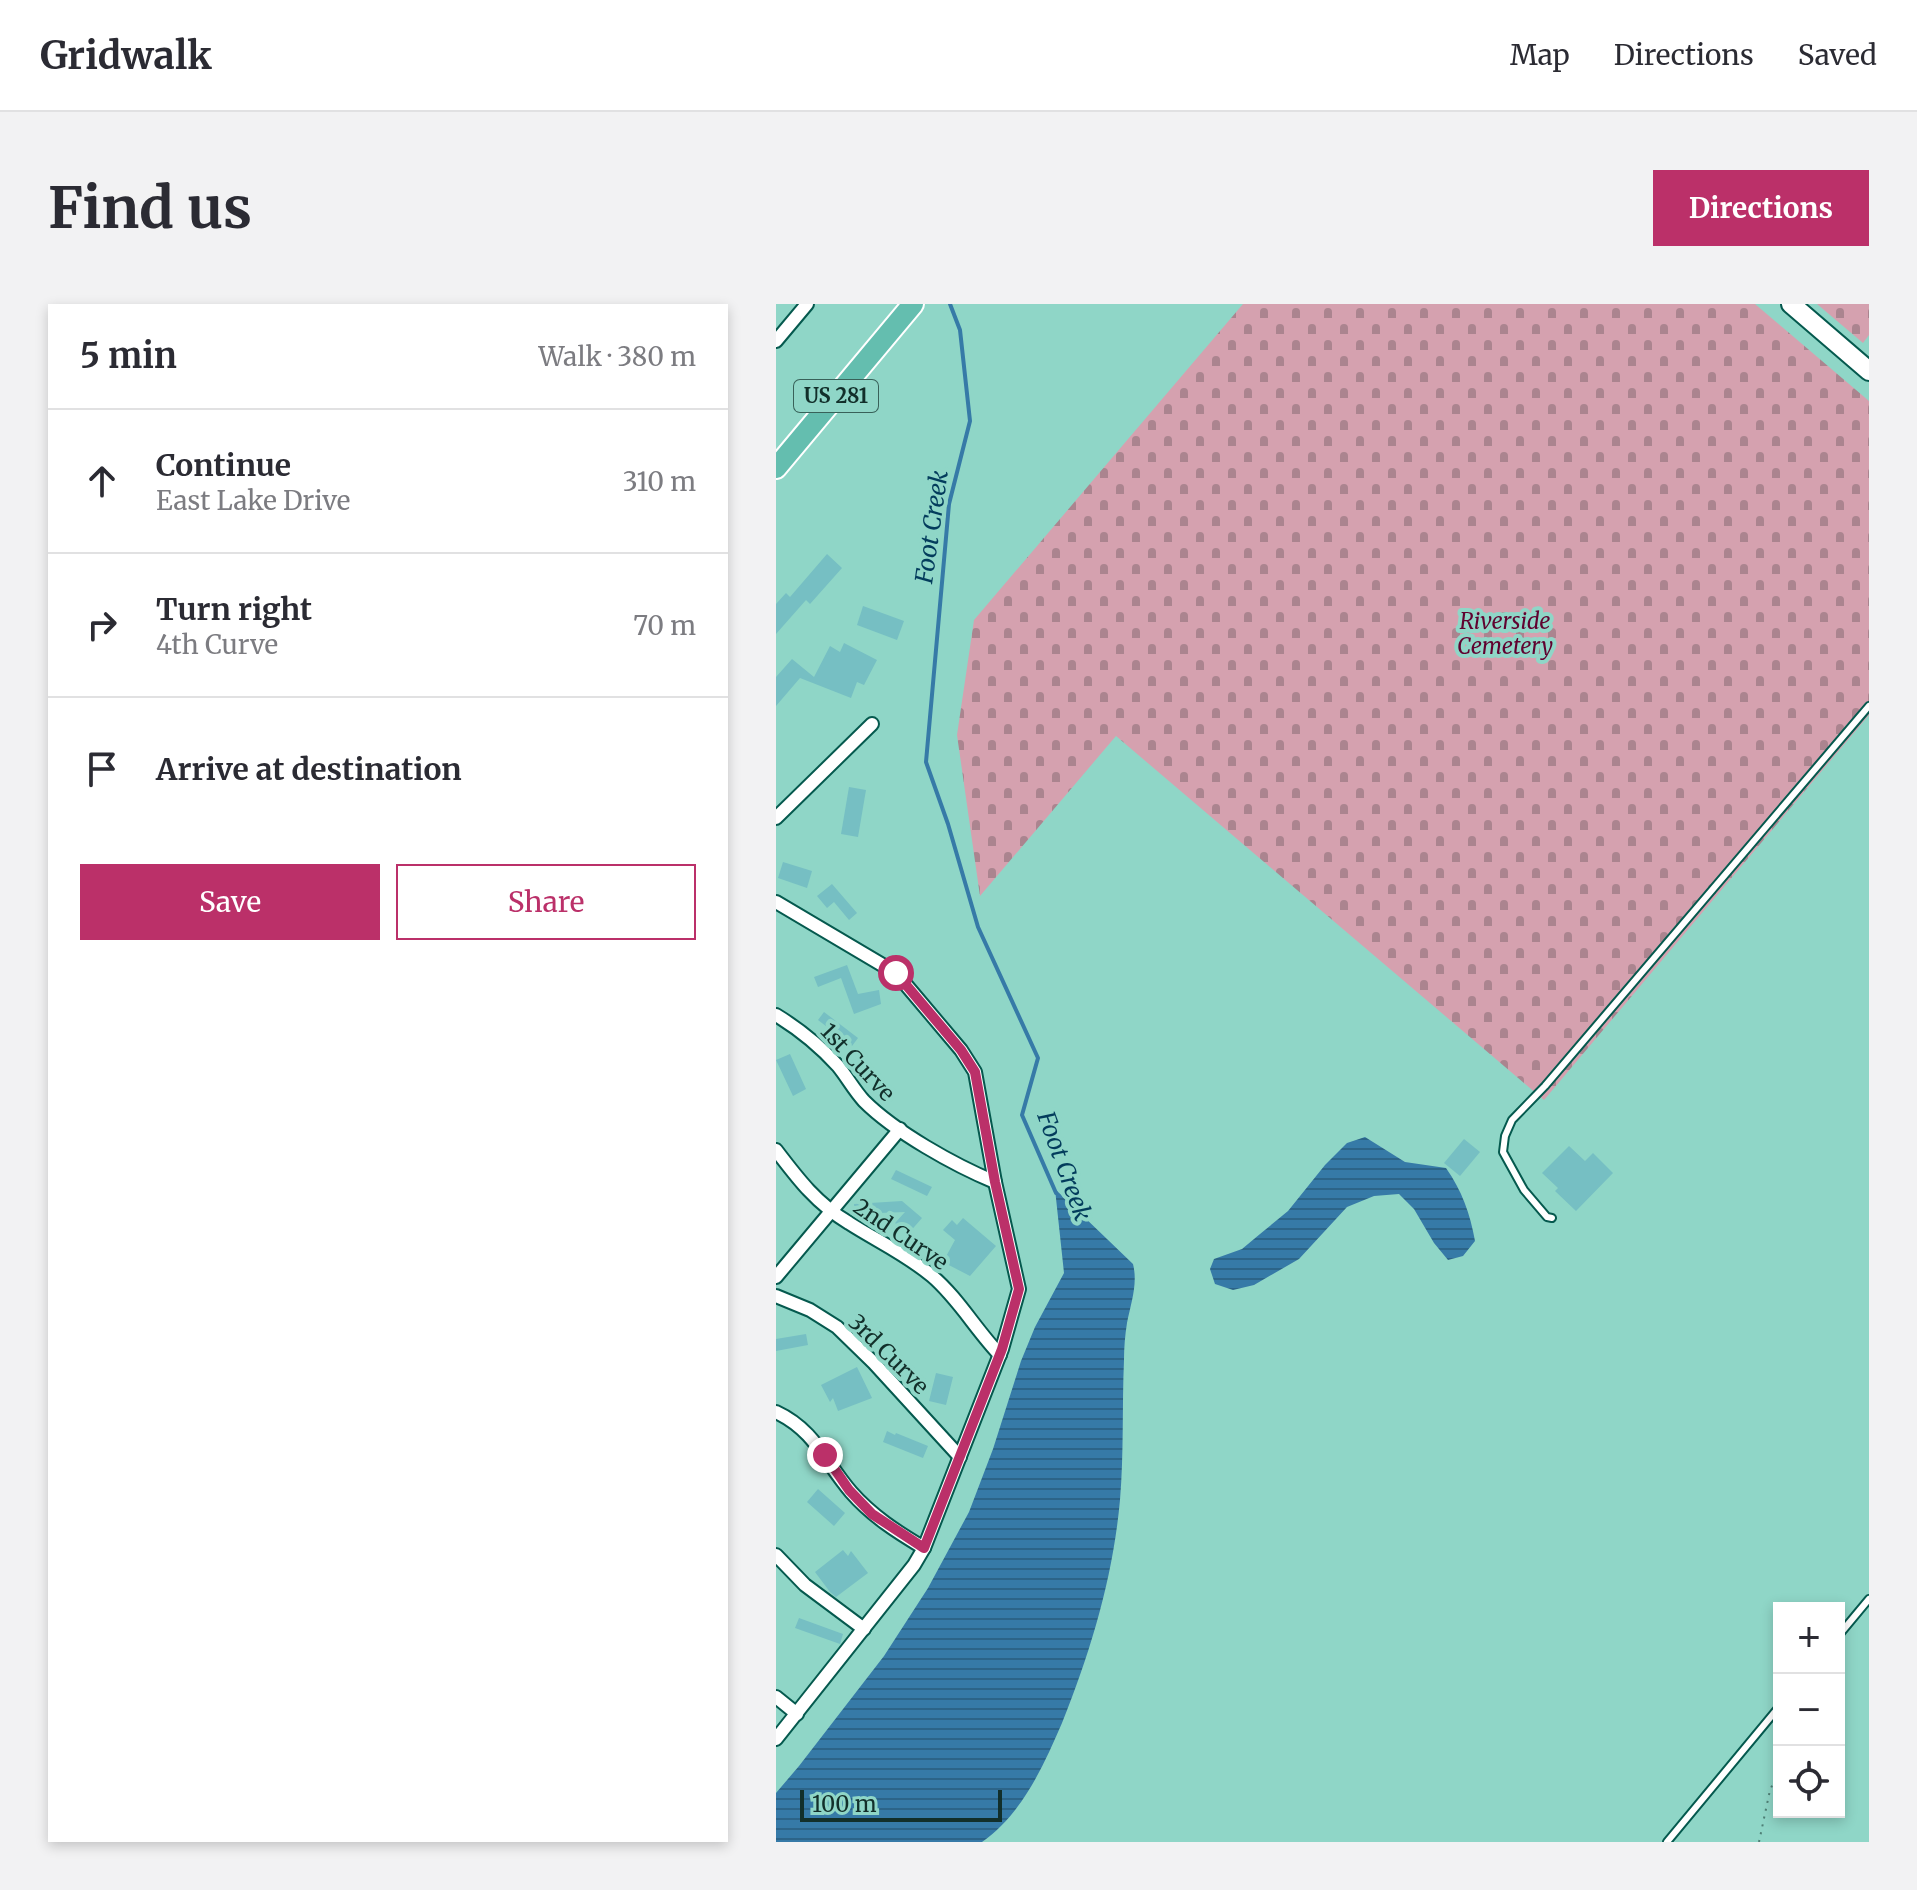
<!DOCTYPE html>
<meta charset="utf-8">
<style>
:root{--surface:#fff;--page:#f2f2f3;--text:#2b2b33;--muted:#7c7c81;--line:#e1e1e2;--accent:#bb3069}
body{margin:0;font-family:Merriweather,serif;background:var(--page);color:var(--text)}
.controls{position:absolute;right:24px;bottom:24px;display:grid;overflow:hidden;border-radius:0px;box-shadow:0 4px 12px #0003}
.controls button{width:72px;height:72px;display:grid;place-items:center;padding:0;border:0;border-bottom:2px solid var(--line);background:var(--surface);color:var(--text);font:40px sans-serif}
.scale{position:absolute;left:24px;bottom:20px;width:202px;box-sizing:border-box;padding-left:8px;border:4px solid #122f2a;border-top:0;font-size:22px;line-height:28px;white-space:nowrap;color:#122f2a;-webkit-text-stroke:6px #8fd6c7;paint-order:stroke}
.stop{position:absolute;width:24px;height:24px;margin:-18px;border:6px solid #bb3069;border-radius:50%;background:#fff}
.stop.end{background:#bb3069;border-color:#fff;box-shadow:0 2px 8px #0008}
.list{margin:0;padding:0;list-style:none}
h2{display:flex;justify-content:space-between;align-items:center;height:104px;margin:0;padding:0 32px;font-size:34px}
h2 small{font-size:26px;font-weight:400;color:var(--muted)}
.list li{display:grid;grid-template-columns:52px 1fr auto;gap:24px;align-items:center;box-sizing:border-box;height:144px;padding:0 32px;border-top:2px solid var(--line)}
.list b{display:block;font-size:30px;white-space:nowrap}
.list p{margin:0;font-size:26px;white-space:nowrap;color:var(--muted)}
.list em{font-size:26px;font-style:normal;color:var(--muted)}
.actions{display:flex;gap:16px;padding:24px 32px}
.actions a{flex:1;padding:18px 0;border:2px solid var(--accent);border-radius:0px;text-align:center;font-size:28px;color:var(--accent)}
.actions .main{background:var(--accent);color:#fff}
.icon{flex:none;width:44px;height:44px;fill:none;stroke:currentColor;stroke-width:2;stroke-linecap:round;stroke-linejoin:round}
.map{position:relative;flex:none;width:1093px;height:1538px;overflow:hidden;border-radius:0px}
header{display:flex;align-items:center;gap:48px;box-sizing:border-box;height:112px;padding:0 40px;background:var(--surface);border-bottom:2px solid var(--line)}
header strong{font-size:38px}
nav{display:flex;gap:44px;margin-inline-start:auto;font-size:28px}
.intro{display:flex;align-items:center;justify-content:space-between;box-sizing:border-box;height:192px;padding:0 48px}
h1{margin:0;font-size:56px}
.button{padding:20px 36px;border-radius:0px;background:var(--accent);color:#fff;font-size:28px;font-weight:700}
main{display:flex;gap:48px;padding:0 48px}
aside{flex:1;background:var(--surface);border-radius:0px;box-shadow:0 4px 12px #0003}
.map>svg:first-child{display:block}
</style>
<header>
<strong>Gridwalk</strong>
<nav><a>Map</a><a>Directions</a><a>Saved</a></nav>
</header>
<div class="intro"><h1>Find us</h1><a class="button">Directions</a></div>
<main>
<aside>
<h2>5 min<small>Walk · 380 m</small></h2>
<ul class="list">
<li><svg class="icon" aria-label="ahead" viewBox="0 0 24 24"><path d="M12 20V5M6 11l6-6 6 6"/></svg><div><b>Continue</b><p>East Lake Drive</p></div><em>310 m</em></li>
<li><svg class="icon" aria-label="right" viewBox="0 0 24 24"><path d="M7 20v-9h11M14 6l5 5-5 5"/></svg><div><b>Turn right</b><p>4th Curve</p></div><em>70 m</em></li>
<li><svg class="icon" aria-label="arrive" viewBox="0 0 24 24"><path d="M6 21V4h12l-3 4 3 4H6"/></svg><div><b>Arrive at destination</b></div></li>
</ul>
<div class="actions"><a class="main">Save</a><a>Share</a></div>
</aside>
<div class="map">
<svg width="1093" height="1538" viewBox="0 0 1093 1538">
<defs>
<pattern id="cemetery-stones" width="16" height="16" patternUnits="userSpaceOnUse" patternTransform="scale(2)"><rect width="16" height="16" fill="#d5a1af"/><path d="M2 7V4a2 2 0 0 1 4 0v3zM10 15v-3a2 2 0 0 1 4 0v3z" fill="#ab848f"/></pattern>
<pattern id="water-rules" width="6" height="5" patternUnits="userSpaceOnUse" patternTransform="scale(2)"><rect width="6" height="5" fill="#367aa7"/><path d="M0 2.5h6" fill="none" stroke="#2c6488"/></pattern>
</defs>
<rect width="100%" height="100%" fill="#8fd6c7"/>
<!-- cemetery -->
<g fill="url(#cemetery-stones)">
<path d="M467,0H979L1093,97V411L768,796L340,432L204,592L181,431L198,316Z"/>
<path d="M1041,0H1093V31L1087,39Z"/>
</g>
<!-- water -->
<g fill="url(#water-rules)">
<path d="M589,833L629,858L670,864C686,887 694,909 699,937L687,952L672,956L658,939L638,905L623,890L598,892L571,903L523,955L478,981L457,986L439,980L434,965L438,955L466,945L484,930L512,907L549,861L571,839Z"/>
<path d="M279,885L357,960C362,980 355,999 351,1019C349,1031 348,1044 348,1056C346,1102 348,1149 344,1196C337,1273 315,1347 286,1419C267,1463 246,1510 206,1538H0V1489L23,1462L108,1352L152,1284L193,1208L217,1145L245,1057L259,1023L288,969Z"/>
</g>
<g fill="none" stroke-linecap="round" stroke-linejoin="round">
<!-- stream -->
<path stroke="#367aa7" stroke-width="4" d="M174,0L184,26L194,117L173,200L150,458L172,520L202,623L262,754L246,811L280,889"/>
</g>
<!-- building -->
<g fill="#76bfc3">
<path d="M51,250L66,264L34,300L30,296L0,330V300L10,289L14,293Z"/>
<path d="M87,302L128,317L121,336L81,321Z"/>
<path d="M68,339L101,356L88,381L81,378L75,394L24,374L0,402V373L16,355L38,373L54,342L64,348Z"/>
<path d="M73,483L90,486L82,533L65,530Z"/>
<path d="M7,558L36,567L31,584L2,574Z"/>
<path d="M56,580L81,609L73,616L58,598L51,604L41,592Z"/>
<path d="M71,661L82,690L103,686L105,700L78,710L65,674L42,683L38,673Z"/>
<path d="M48,708L82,734L76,742L42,716Z"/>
<path d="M14,750L30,785L17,792L0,756Z"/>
<path d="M688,835L704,848L684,872L668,859Z"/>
<path d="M793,842L809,857L817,849L837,869L800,907L779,887L782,884L766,869Z"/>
<path d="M120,866L156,883L151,892L115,875Z"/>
<path d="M126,897L146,914L132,930L119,919L129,908L79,910L78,900Z"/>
<path d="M187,914L220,942L194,972L167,958L179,936L167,926L176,916L181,921Z"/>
<path d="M30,1030L32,1041L0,1047V1035Z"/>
<path d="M81,1063L96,1094L62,1107L57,1094L54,1098L45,1081Z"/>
<path d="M160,1069L177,1073L170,1101L153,1097Z"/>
<path d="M111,1127L119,1131L120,1129L152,1142L147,1154L107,1138Z"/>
<path d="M42,1185L69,1209L58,1222L31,1198Z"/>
<path d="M67,1246L72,1252L75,1247L92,1269L60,1293L54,1288L39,1268Z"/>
<path d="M23,1314L67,1330L64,1340L19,1324Z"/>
</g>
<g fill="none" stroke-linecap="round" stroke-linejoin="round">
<!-- service casing -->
<g stroke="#05594e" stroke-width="10">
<g id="service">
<path d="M776,914L771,913L748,886L727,848L729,832L736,816L769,782L1093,402"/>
<path d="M1063,1331L1093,1295"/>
<path d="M891,1538L1003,1403"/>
</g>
</g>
<!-- minor casing -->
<g stroke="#05594e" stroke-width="16">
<g id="minor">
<path d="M0,37L31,0"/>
<path d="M0,514L96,420"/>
<path d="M0,598L120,669L185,746L199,768L219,878L243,985L226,1045L148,1244L138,1261L0,1435"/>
<path d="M0,711C23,725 44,742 62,762C71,773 78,786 88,797C119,828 178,861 219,878"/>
<path d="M0,846C22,875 41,900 73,919C101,937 130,950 156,972C182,994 200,1026 224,1051"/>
<path d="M0,973L124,825"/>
<path d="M0,992L34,1006L61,1023L98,1059L184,1153"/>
<path d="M0,1108C39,1126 49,1158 75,1188C96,1212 121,1228 148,1244"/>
<path d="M0,1251L29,1281L88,1325"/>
<path d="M0,1393L21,1410"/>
</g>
</g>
<!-- secondary casing -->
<g stroke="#05594e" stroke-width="22">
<path id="secondary" d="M1015,0L1093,67"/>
</g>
<!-- trunk casing -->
<g stroke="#fff" stroke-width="24">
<path id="trunk" d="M0,164L137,0"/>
</g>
<!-- path -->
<path stroke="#4e7f75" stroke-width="2" stroke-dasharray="2 6" stroke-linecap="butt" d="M983,1538L994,1486L1003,1467"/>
<!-- service -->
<use href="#service" stroke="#fff" stroke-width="6"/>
<!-- minor -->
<use href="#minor" stroke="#fff" stroke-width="12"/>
<!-- secondary -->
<use href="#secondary" stroke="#fff" stroke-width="18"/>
<!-- trunk -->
<use href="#trunk" stroke="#64beaf" stroke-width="20"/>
</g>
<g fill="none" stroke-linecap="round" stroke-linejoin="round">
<!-- route -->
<path stroke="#bb3069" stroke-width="10" d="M49,1151L73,1186L96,1210L148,1244L226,1045L243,985L219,878L199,768L185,746L120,669"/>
</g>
<g text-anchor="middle" stroke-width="8" stroke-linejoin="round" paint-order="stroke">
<!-- shield labels -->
<rect fill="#8fd6c7" stroke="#386159" stroke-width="2" x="18" y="76" width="84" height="32" rx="6"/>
<g font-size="20" font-weight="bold" fill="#122f2a">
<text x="60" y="99">US 281</text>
</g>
<!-- park labels -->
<g font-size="22" font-style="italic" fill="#60012f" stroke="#8fd6c7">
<text x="729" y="325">Riverside<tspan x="729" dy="25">Cemetery</tspan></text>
</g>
<!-- street labels -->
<g font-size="22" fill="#122f2a" stroke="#8fd6c7">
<text transform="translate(82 758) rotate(47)" y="8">1st Curve</text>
<text transform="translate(125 930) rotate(34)" y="8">2nd Curve</text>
<text transform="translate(113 1050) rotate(45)" y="8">3rd Curve</text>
</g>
<!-- water labels -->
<g font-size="24" font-style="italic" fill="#033c5c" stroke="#8fd6c7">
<text transform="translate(156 223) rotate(-82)" y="8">Foot Creek</text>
<text transform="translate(288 862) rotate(70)" y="8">Foot Creek</text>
</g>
</g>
</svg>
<div class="controls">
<button>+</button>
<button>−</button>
<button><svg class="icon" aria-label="locate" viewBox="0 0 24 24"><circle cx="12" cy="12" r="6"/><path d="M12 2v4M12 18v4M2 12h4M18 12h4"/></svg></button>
</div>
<div class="scale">100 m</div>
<div class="stop" style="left:120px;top:669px"></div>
<div class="stop end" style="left:49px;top:1151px"></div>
</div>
</main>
